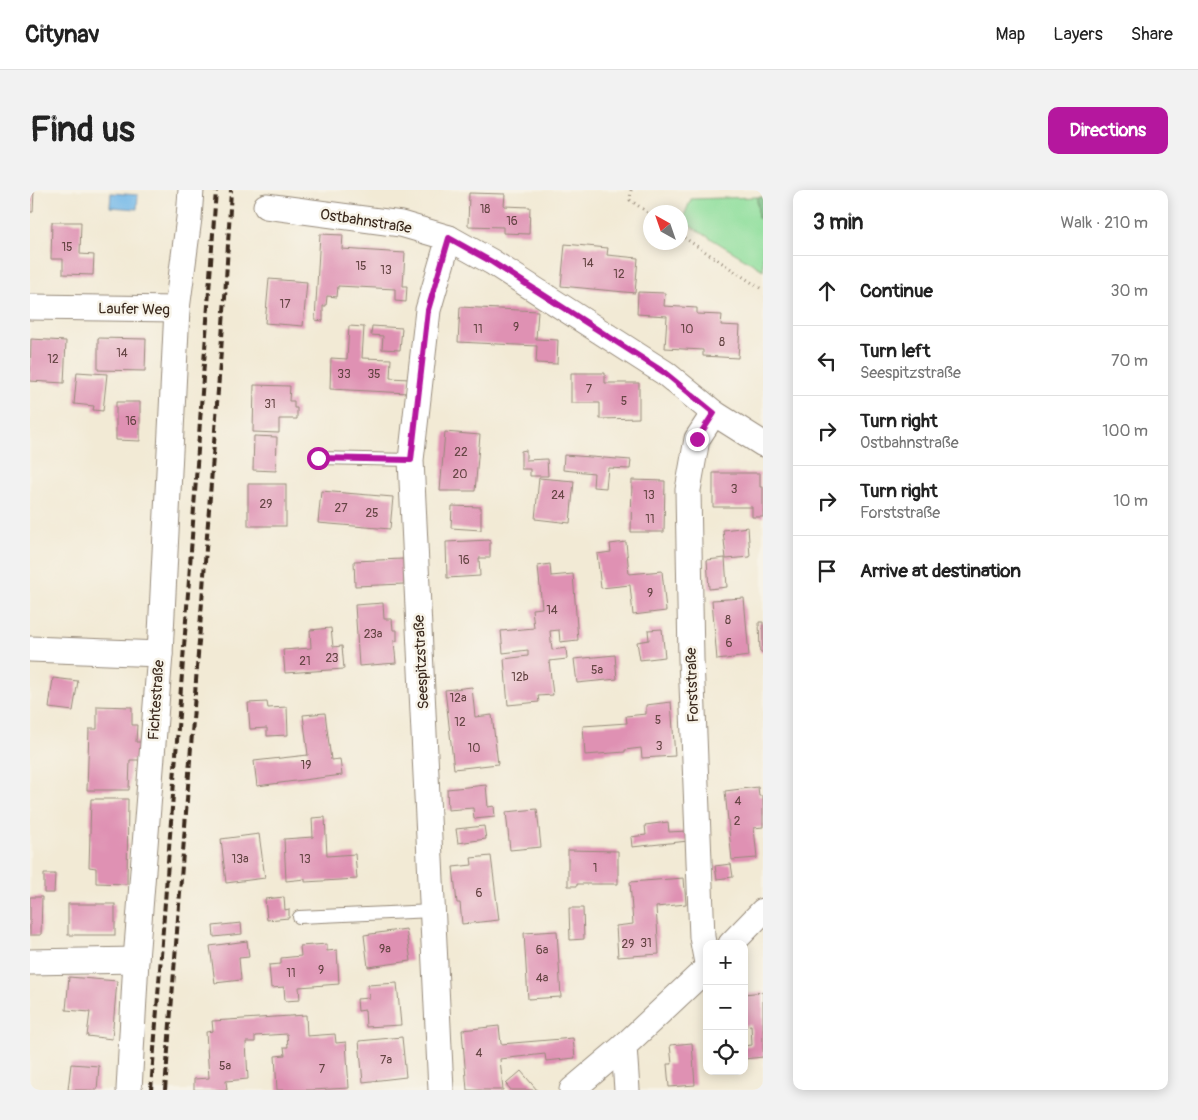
<!DOCTYPE html>
<meta charset="utf-8">
<style>
:root{--surface:#fff;--page:#f2f2f2;--text:#222;--muted:#767676;--line:#e0e0e0;--accent:#b5179e}
body{margin:0;font-family:Pangolin,sans-serif;background:var(--page);color:var(--text)}
.controls{position:absolute;right:15px;bottom:15px;display:grid;overflow:hidden;border-radius:10px;box-shadow:0 2px 12px #0003}
.controls button{width:45px;height:45px;display:grid;place-items:center;padding:0;border:0;border-bottom:1px solid var(--line);background:var(--surface);color:var(--text);font:25px sans-serif}
.compass{position:absolute;left:613px;top:15px;width:45px;height:45px;border-radius:50%;background:var(--surface);box-shadow:0 2px 12px #0003;rotate:320deg}
.stop{position:absolute;width:15px;height:15px;margin:-11px;border:4px solid #b5179e;border-radius:50%;background:#fff}
.stop.end{background:#b5179e;border-color:#fff;box-shadow:0 1px 5px #0008}
.list{margin:0;padding:0;list-style:none}
h2{display:flex;justify-content:space-between;align-items:center;height:65px;margin:0;padding:0 20px;font-size:21px}
h2 small{font-size:16px;font-weight:400;color:var(--muted)}
.list li{display:grid;grid-template-columns:32px 1fr auto;gap:15px;align-items:center;box-sizing:border-box;height:70px;padding:0 20px;border-top:1px solid var(--line)}
.list b{display:block;font-size:19px;white-space:nowrap}
.list p{margin:0;font-size:16px;white-space:nowrap;color:var(--muted)}
.list em{font-size:16px;font-style:normal;color:var(--muted)}
.icon{flex:none;width:28px;height:28px;fill:none;stroke:currentColor;stroke-width:2;stroke-linecap:round;stroke-linejoin:round}
.map{position:relative;flex:none;width:733px;height:900px;overflow:hidden;border-radius:10px}
header{display:flex;align-items:center;gap:30px;box-sizing:border-box;height:70px;padding:0 25px;background:var(--surface);border-bottom:1px solid var(--line)}
header strong{font-size:24px}
nav{display:flex;gap:28px;margin-inline-start:auto;font-size:18px}
.intro{display:flex;align-items:center;justify-content:space-between;box-sizing:border-box;height:120px;padding:0 30px}
h1{margin:0;font-size:35px}
.button{padding:12px 22px;border-radius:10px;background:var(--accent);color:#fff;font-size:18px;font-weight:700}
main{display:flex;gap:30px;padding:0 30px}
aside{flex:1;background:var(--surface);border-radius:10px;box-shadow:0 2px 12px #0003}
.map>svg:first-child{display:block}
</style>
<header>
<strong>Citynav</strong>
<nav><a>Map</a><a>Layers</a><a>Share</a></nav>
</header>
<div class="intro"><h1>Find us</h1><a class="button">Directions</a></div>
<main>
<div class="map">
<svg width="733" height="900" viewBox="0 0 733 900">
<rect width="100%" height="100%" fill="#f7f3e8"/>
<filter id="ink" filterUnits="userSpaceOnUse"><feTurbulence type="fractalNoise" baseFrequency=".02" numOctaves="2"/><feDisplacementMap in="SourceGraphic" scale="10" xChannelSelector="R" yChannelSelector="G"/><feConvolveMatrix kernelMatrix="1 2 1 2 8 2 1 2 1" color-interpolation-filters="sRGB"/></filter>
<filter id="wash" filterUnits="userSpaceOnUse"><feTurbulence type="fractalNoise" baseFrequency=".0096" numOctaves="4" result="noise"/><feDisplacementMap in="SourceGraphic" scale="20" xChannelSelector="R" yChannelSelector="G"/><feGaussianBlur stdDeviation="1.12" result="paint"/><feColorMatrix in="noise" values="0 0 0 0 0 0 0 0 0 0 0 0 0 0 0 0 0 1.4 0 .05"/><feComposite in="paint" operator="in"/></filter>
<g filter="url(#wash)">
<rect width="100%" height="100%" fill="#f2ead5"/>
<!-- green -->
<path fill="#90df9d" stroke="#66845e" d="M727,7L728,28L733,29V80L652,31L661,9Z"/>
<!-- forest -->
<path fill="#74be84" stroke="#587451" d="M727,7H733V29L728,28Z"/>
<!-- water -->
<path fill="#71b7e8" stroke="#567083" d="M81,3L108,5L107,19L80,17Z"/>
<g id="blocks">
<!-- building -->
<g fill="#df91b3">
<path d="M0,0H4L3,22H0Z"/>
<path d="M439,3L475,4L474,16L500,17L499,44L473,43V37L438,36Z"/>
<path d="M22,32H51L50,64L64,65L63,85L33,84V69H21Z"/>
<path d="M290,44L313,45L312,59L375,63L373,96H377L376,112L365,111V99L308,96L307,107L297,106L296,116H293V131L285,130Z"/>
<path d="M535,54L578,58L577,65L608,68L605,103L531,96Z"/>
<path d="M239,89L277,92L273,136L235,133Z"/>
<path d="M608,102L635,103L634,116L667,118V124L692,125L691,135L710,136L708,168L673,166V160L635,158L637,126L607,124Z"/>
<path d="M430,117L508,121L506,149L528,150L527,174L506,173L507,156L428,152Z"/>
<path d="M319,136L334,137L332,168L361,169L360,188L379,189L378,203L300,199L301,168L317,169Z"/>
<path d="M342,136L372,138L370,160L352,159L353,146L341,145Z"/>
<path d="M68,148L116,149L115,181L68,180Z"/>
<path d="M1,149L36,151L34,193L0,191Z"/>
<path d="M47,182L77,184L73,221L63,220L64,216L44,214Z"/>
<path d="M541,183H575V193H609V228L570,229V213H541Z"/>
<path d="M224,195L260,196L259,211H264V218H267V229H249V243L223,242Z"/>
<path d="M86,212H110V251L86,250Z"/>
<path d="M415,242L450,245L445,301H410Z"/>
<path d="M224,246L247,247L246,281L223,280Z"/>
<path d="M496,260V270L517,269L518,286H500V279H491V261Z"/>
<path d="M534,265L601,270L600,279L578,278L576,298L563,297L564,283L533,280Z"/>
<path d="M683,283H730V297H733V327H722V317H683Z"/>
<path d="M509,288L544,291L540,333L505,329Z"/>
<path d="M602,290L635,291L634,342H601Z"/>
<rect x="218" y="294" width="38" height="42"/>
<path d="M291,301L363,307L360,339L288,333Z"/>
<path d="M422,316L451,317V340L421,338Z"/>
<path d="M718,337L720,367L696,369L693,340Z"/>
<path d="M460,350V368H449L450,386L417,388L416,352Z"/>
<path d="M596,352L599,384L632,381L636,421L603,425L600,395L571,398L567,364L581,362L580,354Z"/>
<path d="M695,368L697,397L679,399L677,370Z"/>
<path d="M373,369L374,394L325,396L324,371Z"/>
<path d="M520,374L521,386L543,384L548,450L530,452L529,440L520,441L522,460L536,458L537,469L519,471L523,505L508,506L509,512L478,515L474,469L498,466V460L473,463L471,441L504,438L502,419L512,418L508,376Z"/>
<path d="M714,408L719,466L687,470L682,410Z"/>
<path d="M353,413L354,429H362L363,440H367V451H364L366,473L329,476L325,415Z"/>
<path d="M729,432H733V462H730Z"/>
<path d="M301,438L303,457L312,456L314,479L255,483L253,460L281,458L280,440Z"/>
<path d="M632,439L635,467L610,470L607,452L619,450L618,440Z"/>
<path d="M585,465L587,489L547,493L544,469Z"/>
<path d="M23,488L48,491L43,521L19,518Z"/>
<path d="M442,497L445,527L462,525L468,574L424,579L415,500Z"/>
<path d="M237,512L238,518L257,517L258,545L237,546V538L220,539L218,513Z"/>
<path d="M641,512L645,566L612,568L611,558L595,560V562L555,565L553,536L597,533L596,526L616,524V515Z"/>
<path d="M67,516L102,517V535H107L106,552H113L112,570H100L99,600H57L59,539H67Z"/>
<path d="M295,523L301,570L310,569L312,585L227,596L224,571L278,565L273,525Z"/>
<path d="M456,595L458,617L464,616L465,627L444,629L443,618L418,620L417,599Z"/>
<path d="M728,597L729,606H733V637L724,638L727,668L702,670L695,601Z"/>
<path d="M61,609H98L97,694L66,693V678L59,677Z"/>
<path d="M507,619L511,657L480,660L476,622Z"/>
<path d="M295,627L297,666L325,664L327,689L275,692V689L256,691L254,649L283,647L282,628Z"/>
<path d="M638,632L639,642L657,641L658,651L602,657L601,647L616,645L615,635Z"/>
<path d="M454,636L456,649L428,653L426,639Z"/>
<path d="M229,644L235,688L196,693L191,649Z"/>
<path d="M538,660L588,661V694H547V696H538Z"/>
<path d="M461,666L469,730L432,734L430,713H427L423,677L442,675L441,668Z"/>
<path d="M701,674L703,687L687,689L685,676Z"/>
<path d="M14,684H25L24,703H14Z"/>
<path d="M654,688L656,714L626,717L629,764L588,767L586,736L603,734L600,692Z"/>
<path d="M0,707H12L11,745H0Z"/>
<path d="M254,707L255,720L259,719V728L237,730L235,709Z"/>
<rect x="38" y="714" width="47" height="31"/>
<path d="M539,718H553L554,749L540,750Z"/>
<path d="M211,733L212,744L184,747L183,736Z"/>
<path d="M376,739L381,771L338,777L334,745Z"/>
<path d="M527,741L531,807L498,809L494,743Z"/>
<path d="M217,751L219,767L209,768L211,790L185,793L180,756Z"/>
<path d="M297,754V761L307,760L309,794L269,797L270,810L255,811L254,797L241,798L239,775L251,774V768L271,766L270,756Z"/>
<path d="M39,787L87,791L82,849L57,846L60,822L36,820Z"/>
<path d="M367,793L371,835L336,837L335,820L328,821L327,809L339,808L338,795Z"/>
<path d="M733,802V867L714,869V856L722,855L721,835L714,836V804Z"/>
<path d="M276,825L277,846L305,844L306,853L316,852L319,898L282,900H247L245,866L255,865L254,857H258L257,844L225,846V852H216L218,889L196,891L197,900H164V889L179,888L176,842L183,841L182,831Z"/>
<path d="M469,836L471,854L543,848L545,868L516,871L515,864L470,869L473,900H437L432,840Z"/>
<path d="M372,847L376,887L333,892L329,851Z"/>
<path d="M662,853L665,895L639,897L637,874H642L640,855Z"/>
<path d="M41,874L69,876L67,900H38Z"/>
<path d="M491,881L507,900H481L476,894Z"/>
</g>
</g>
</g>
<g filter="url(#ink)">
<use href="#blocks" fill-opacity="0" stroke="#968a7a" stroke-width="1"/>
<g fill="none" stroke-linecap="round" stroke-linejoin="round">
<!-- service casing -->
<g stroke="#968a7a" stroke-width="14">
<g id="service">
<path d="M288,268L381,270"/>
<path d="M269,727L403,721"/>
</g>
</g>
<!-- minor casing -->
<g stroke="#968a7a" stroke-width="27">
<g id="minor">
<path d="M236,16L371,34L419,48L462,72L635,183L684,223L733,254"/>
<path d="M0,117L147,119"/>
<path d="M0,459L130,464"/>
<path d="M701,754L733,721"/>
<path d="M0,772L106,770"/>
<path d="M677,773L672,747L661,469L658,300L667,249L684,223"/>
<path d="M594,856L597,900"/>
<path d="M99,900L106,770L130,464L147,119L159,28L161,0"/>
<path d="M411,900L381,270L398,120L419,48"/>
<path d="M542,900L594,856L677,778"/>
</g>
</g>
<!-- path -->
<g stroke="#968a7a" stroke-width="3" stroke-dasharray="1 4" stroke-linecap="butt">
<path d="M601,0L600,10L620,24"/>
<path d="M650,45L733,100"/>
</g>
<!-- service -->
<use href="#service" stroke="#fff" stroke-width="12"/>
<!-- minor -->
<use href="#minor" stroke="#fff" stroke-width="25"/>
<!-- rail -->
<g stroke="#3b2a1e" stroke-width="4" stroke-dasharray="8 4" stroke-linecap="butt">
<path d="M121,900L159,390L186,0"/>
<path d="M135,900L195,108L201,0"/>
</g>
</g>
</g>
<g fill="none" stroke-linecap="round" stroke-linejoin="round" filter="url(#ink)">
<!-- route -->
<path stroke="#b5179e" stroke-width="6" d="M288,268L381,270L398,120L419,48L462,72L635,183L684,223L667,249"/>
</g>
<g text-anchor="middle" stroke-width="5" stroke-linejoin="round" paint-order="stroke">
<!-- number labels -->
<g font-size="12" fill="#644443">
<text x="455" y="23">18</text>
<text x="482" y="35">16</text>
<text x="37" y="61">15</text>
<text x="558" y="77">14</text>
<text x="331" y="80">15</text>
<text x="356" y="84">13</text>
<text x="589" y="88">12</text>
<text x="255" y="118">17</text>
<text x="486" y="141">9</text>
<text x="448" y="143">11</text>
<text x="657" y="143">10</text>
<text x="692" y="156">8</text>
<text x="92" y="167">14</text>
<text x="23" y="173">12</text>
<text x="314" y="188">33</text>
<text x="344" y="188">35</text>
<text x="559" y="203">7</text>
<text x="594" y="215">5</text>
<text x="240" y="218">31</text>
<text x="101" y="235">16</text>
<text x="431" y="266">22</text>
<text x="430" y="288">20</text>
<text x="704" y="303">3</text>
<text x="528" y="309">24</text>
<text x="619" y="309">13</text>
<text x="236" y="318">29</text>
<text x="311" y="322">27</text>
<text x="342" y="327">25</text>
<text x="620" y="333">11</text>
<text x="434" y="374">16</text>
<text x="620" y="407">9</text>
<text x="522" y="424">14</text>
<text x="698" y="434">8</text>
<text x="343" y="448">23a</text>
<text x="699" y="457">6</text>
<text x="302" y="472">23</text>
<text x="275" y="475">21</text>
<text x="567" y="484">5a</text>
<text x="490" y="491">12b</text>
<text x="428" y="512">12a</text>
<text x="628" y="534">5</text>
<text x="430" y="536">12</text>
<text x="629" y="560">3</text>
<text x="444" y="562">10</text>
<text x="276" y="579">19</text>
<text x="708" y="615">4</text>
<text x="707" y="635">2</text>
<text x="210" y="673">13a</text>
<text x="275" y="673">13</text>
<text x="565" y="682">1</text>
<text x="449" y="707">6</text>
<text x="616" y="757">31</text>
<text x="598" y="758">29</text>
<text x="355" y="763">9a</text>
<text x="512" y="764">6a</text>
<text x="291" y="784">9</text>
<text x="261" y="787">11</text>
<text x="512" y="792">4a</text>
<text x="449" y="867">4</text>
<text x="356" y="874">7a</text>
<text x="195" y="880">5a</text>
<text x="292" y="883">7</text>
</g>
<!-- street labels -->
<g font-size="15" fill="#3b2a1e" stroke="#f7f3e8">
<text transform="translate(336 31) rotate(9)" y="5">Ostbahnstraße</text>
<text transform="translate(104 119) rotate(1)" y="5">Laufer Weg</text>
<text transform="translate(391 472) rotate(-93)" y="5">Seespitzstraße</text>
<text transform="translate(662 495) rotate(-92)" y="5">Forststraße</text>
<text transform="translate(126 510) rotate(-86)" y="5">Fichtestraße</text>
</g>
</g>
</svg>
<div class="controls">
<button>+</button>
<button>−</button>
<button><svg class="icon" aria-label="locate" viewBox="0 0 24 24"><circle cx="12" cy="12" r="6"/><path d="M12 2v4M12 18v4M2 12h4M18 12h4"/></svg></button>
</div>
<svg class="compass" viewBox="-18 -18 36 36"><path d="M0-13l5 13h-10z" fill="#e53935"/><path d="M0 13l5-13h-10z" fill="#767676"/></svg>
<div class="stop" style="left:288px;top:268px"></div>
<div class="stop end" style="left:667px;top:249px"></div>
</div>
<aside>
<h2>3 min<small>Walk · 210 m</small></h2>
<ul class="list">
<li><svg class="icon" aria-label="ahead" viewBox="0 0 24 24"><path d="M12 20V5M6 11l6-6 6 6"/></svg><div><b>Continue</b></div><em>30 m</em></li>
<li><svg class="icon" aria-label="left" viewBox="0 0 24 24"><path d="M17 20v-9H6M10 6l-5 5 5 5"/></svg><div><b>Turn left</b><p>Seespitzstraße</p></div><em>70 m</em></li>
<li><svg class="icon" aria-label="right" viewBox="0 0 24 24"><path d="M7 20v-9h11M14 6l5 5-5 5"/></svg><div><b>Turn right</b><p>Ostbahnstraße</p></div><em>100 m</em></li>
<li><svg class="icon" aria-label="right" viewBox="0 0 24 24"><path d="M7 20v-9h11M14 6l5 5-5 5"/></svg><div><b>Turn right</b><p>Forststraße</p></div><em>10 m</em></li>
<li><svg class="icon" aria-label="arrive" viewBox="0 0 24 24"><path d="M6 21V4h12l-3 4 3 4H6"/></svg><div><b>Arrive at destination</b></div></li>
</ul>
</aside>
</main>
